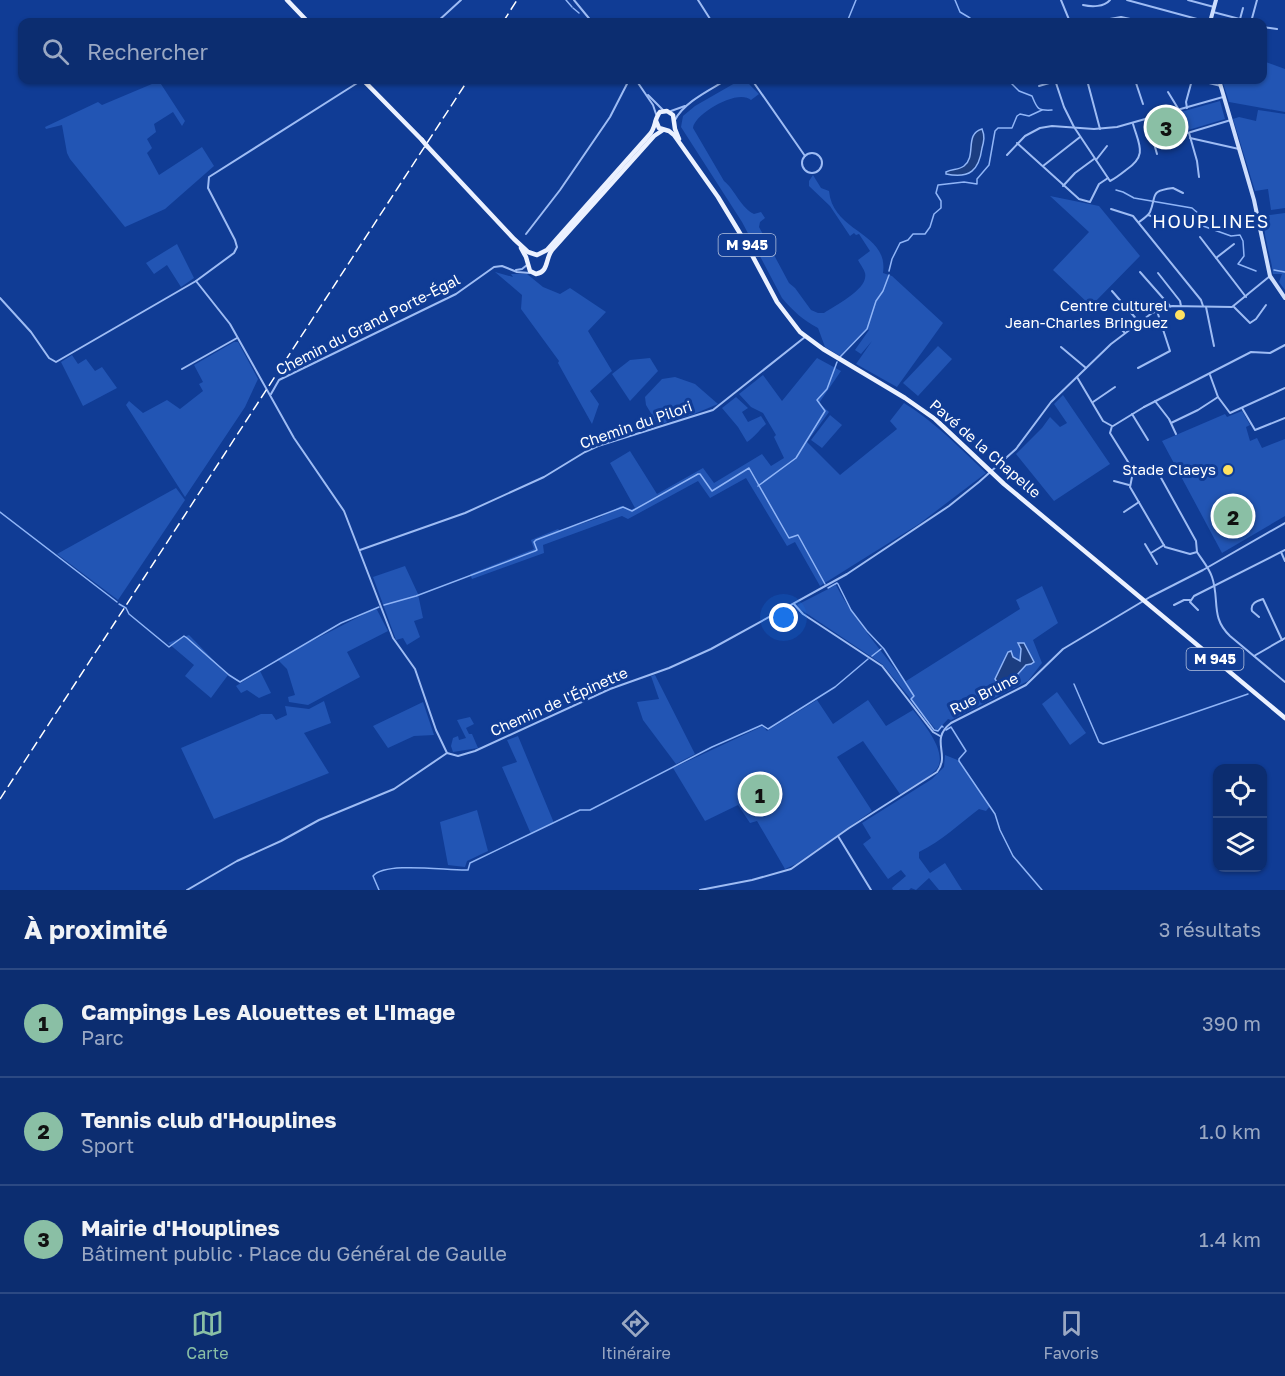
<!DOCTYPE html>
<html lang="fr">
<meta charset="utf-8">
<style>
:root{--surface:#0c2d70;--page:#153575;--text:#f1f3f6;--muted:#9aa8c3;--line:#2c4983;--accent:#8abfa5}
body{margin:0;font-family:"Golos Text",sans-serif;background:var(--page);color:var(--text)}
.controls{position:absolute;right:18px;bottom:18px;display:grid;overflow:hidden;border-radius:12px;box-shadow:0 2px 4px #0004}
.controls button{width:54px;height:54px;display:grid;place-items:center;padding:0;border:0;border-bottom:2px solid var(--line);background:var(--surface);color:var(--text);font:30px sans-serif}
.you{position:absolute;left:784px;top:618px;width:21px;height:21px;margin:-15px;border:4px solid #fff;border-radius:50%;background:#1a73e8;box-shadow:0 0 0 9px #1a73e833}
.badge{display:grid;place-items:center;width:39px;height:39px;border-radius:50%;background:var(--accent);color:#111;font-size:20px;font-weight:700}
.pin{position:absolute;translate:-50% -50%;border:3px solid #fff;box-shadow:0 2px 6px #0006}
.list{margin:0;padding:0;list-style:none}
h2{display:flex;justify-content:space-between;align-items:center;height:78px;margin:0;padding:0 24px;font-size:26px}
h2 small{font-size:20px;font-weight:400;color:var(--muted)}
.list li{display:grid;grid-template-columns:39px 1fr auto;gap:18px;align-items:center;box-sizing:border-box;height:108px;padding:0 24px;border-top:2px solid var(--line)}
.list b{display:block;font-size:22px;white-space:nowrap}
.list p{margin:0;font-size:20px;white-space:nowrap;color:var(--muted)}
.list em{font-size:20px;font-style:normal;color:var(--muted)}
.icon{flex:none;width:33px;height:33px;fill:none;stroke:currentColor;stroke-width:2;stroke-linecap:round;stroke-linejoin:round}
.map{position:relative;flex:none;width:1285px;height:890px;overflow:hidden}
.search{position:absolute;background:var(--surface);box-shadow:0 2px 4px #0004;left:18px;right:18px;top:18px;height:66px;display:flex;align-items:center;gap:15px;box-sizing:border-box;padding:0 21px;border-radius:12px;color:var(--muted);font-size:22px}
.sheet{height:402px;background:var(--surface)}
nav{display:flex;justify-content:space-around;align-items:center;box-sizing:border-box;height:84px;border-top:2px solid var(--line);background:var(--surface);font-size:16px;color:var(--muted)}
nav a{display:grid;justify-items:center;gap:3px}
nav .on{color:var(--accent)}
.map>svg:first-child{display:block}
</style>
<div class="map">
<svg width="1285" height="890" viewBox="0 0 1285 890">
<rect width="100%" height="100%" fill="#103c95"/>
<!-- green -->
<g fill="#2255b4">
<path d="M1263,61L1285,69V112L1229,102L1222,80H1262Z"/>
<path d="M159,81L185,121L182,126L173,112L154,124L156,132L147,139L152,148L147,153L159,175L202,147L214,166L165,209L125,227L70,159L67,153L62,125L46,129L45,127L98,102L102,105Z"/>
<path d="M735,83L749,84L759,94L751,100C738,88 694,114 693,128L724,181C735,190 741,208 754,214L761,212L765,218L760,222L759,227L789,283L795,288L811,310L818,313H824C835,305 869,289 865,273C864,269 860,264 858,260L870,251L859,234L856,235L854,233L850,236L830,206L809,186V181L813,175L821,188L829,191C833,233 889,232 883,273L892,276L943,323L897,387L856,364L872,341L861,354L855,350L869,330L868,329L840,356L825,347L818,328C803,320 793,311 782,298L742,222L681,127L683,116L695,106Z"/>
<path d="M1220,101L1225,119L1185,131L1188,124L1184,122L1186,117L1181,112Z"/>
<path d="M1258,110L1285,114V208L1271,210L1268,189L1255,191L1233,119L1239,117L1256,121Z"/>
<path d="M1050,196L1099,206L1140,256L1091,306L1053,270L1089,232Z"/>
<path d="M1285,213V290L1279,282L1282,274H1273C1272,263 1268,251 1266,240C1264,231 1265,225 1261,216Z"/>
<path d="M177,244L194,278L181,287L167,265L154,274L146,263Z"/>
<path d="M495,272L513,277L511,274H527L543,287L560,294L570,288L606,312L588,331L612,371L590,391L599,404L592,424L558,363L559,361L521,309L522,295Z"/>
<path d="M234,342H238L258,379L245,407L185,497L126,405L129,401L143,413L167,400L180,409L203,391L199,384L203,382L194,365Z"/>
<path d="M938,346L952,359L918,396L903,383Z"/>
<path d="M72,355L78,364L86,359L95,371L102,367L117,388L83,406L61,362Z"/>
<path d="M650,358L658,371L630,401L612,374L630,360Z"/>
<path d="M817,358L841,371L819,403L829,412L807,442L840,475L897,429L890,421L904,403C935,422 960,448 986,473L919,524L820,586L795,542L787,546L746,478L710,498L698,481L628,519L622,516L543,545L544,553L472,579L470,574L534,549L531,540L558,529L560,531L599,518L621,506L630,510L635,508L610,463L630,451L657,494L703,468L714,483L762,454L771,466L784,458L774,437L776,435L763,413L751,407L739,394L763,375L782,401Z"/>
<path d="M675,377L695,384L718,404L694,414L658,425L646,405L645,397L662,379Z"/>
<path d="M1063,395L1110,464L1054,501L1016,454L1042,428L1050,417L1060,427L1067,423L1054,404Z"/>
<path d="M736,397L748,408L742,412L748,422L761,416L766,424C759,430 755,437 747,442L738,427L722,408Z"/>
<path d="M1242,411L1250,425L1246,427L1250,441L1257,438L1262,448L1285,439V516L1222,553L1162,441L1225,414L1227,417Z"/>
<path d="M830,415L842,425L822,448L811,440Z"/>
<path d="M176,488L185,500L118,600L57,554Z"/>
<path d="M405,566L418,594L423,618L414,621L420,637L407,645L403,638L396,640L373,577Z"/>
<path d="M836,585C856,624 886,654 910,690L906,681L1020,609L1016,600L1042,586L1058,623L1033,640L1042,663L1028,681L951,720L948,719L937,731L882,664L800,609L797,605Z"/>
<path d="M376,608L388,631L347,652L360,677L308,705L289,702L288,697L295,695L287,669L277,659Z"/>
<path d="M189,635L228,675L211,698L185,676L194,665L168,643Z"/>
<path d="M260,671L271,693L259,698L247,690L241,693L236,686Z"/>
<path d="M655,675L695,754L676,764L643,720L637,702L659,699L651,676Z"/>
<path d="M1057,692L1086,733L1070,745L1042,704Z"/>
<path d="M817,700L833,724L868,700L886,726L913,710C923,723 951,755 935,771C925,780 911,787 900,794L863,741L837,757L872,811L796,864L785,869L757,821L750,823L738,805L705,821L673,768L763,726L767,731Z"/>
<path d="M324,701L331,723L304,733L329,773L214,819L181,748L261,714H272L276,720L287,715L285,706L309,709Z"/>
<path d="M423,702L434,735L414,736L388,748L373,726Z"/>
<path d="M470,717L474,724L466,728L469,734H472L478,748L453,752L451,746L453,738L458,736L459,740L466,738L457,720Z"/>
<path d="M518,736L554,823L531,834L502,767L517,762L507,740Z"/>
<path d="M945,755L960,761L990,806L986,811L979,809C959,824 942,841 919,852V858L930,873L945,863L962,890H939L929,878L916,890L911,888L909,890H893L892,888L906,876L901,870L888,879L863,844L871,838L862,823L932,779L944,767Z"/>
<path d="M477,810L488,851L467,861L465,867L448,865L440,822Z"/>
</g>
<!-- water -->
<g fill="#1c3e81" stroke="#90b5f7" stroke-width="1.5">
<path d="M982,129C985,136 984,141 982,148C979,170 970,179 946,174V172C952,169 959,170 964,166C977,156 964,134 982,129Z"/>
<path d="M1018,643H1024L1034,662L1031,664L1026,665L1017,675L1011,676L998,684L995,679L1008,652L1011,651L1013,657L1020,661L1021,649Z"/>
</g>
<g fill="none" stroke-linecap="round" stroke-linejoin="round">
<!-- stream -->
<g stroke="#90b5f7" stroke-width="1.5">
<path d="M566,0L572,7"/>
<path d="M955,0L960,12L970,18L972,22"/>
<path d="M573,8L579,13"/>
<path d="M847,22L856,0"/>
<path d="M1008,80L1019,91L1032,96C1037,108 1037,111 1052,110"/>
<path d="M1116,190L1123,192L1134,198L1192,208L1199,214L1203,226L1231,236L1240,235L1243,241L1244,256L1238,264L1256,271"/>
<path d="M1274,270L1285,272"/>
<path d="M889,271L892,259L900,243L908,240L913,234H925L930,227L934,214L941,208V201L936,193L938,185L964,182L977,184V179L989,165L995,131L998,128H1012L1017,116L1020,114L1029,116L1042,110"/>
<path d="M840,357L867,329L876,301L883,291L889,275"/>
<path d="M758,486L796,458L825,411L817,400L827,389L837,362"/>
<path d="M0,512L117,602"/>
<path d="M828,588L837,583L838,584L851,610L867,631L884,649L914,696L911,699L934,730L938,731L942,726L943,727"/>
<path d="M119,604L126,608L129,614L169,647L184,636L187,638L229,675L240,682L341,623L379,607"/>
<path d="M384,605L416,596L535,551L537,550L534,542L536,540L623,507L632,511L698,474H700L712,491L749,468L789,538L798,535L825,584"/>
<path d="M872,656L881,649"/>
<path d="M1074,684L1099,742L1103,744L1248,694"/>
<path d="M946,730L951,727L966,751L959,759V761L995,814L1000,830L1013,856L1042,890"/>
<path d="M379,890L373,876C386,861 448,871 468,870L470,863L580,810H590L712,747L762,725L768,729L835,687L868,659"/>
</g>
<!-- street -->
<g stroke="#9ebcf4" stroke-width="2">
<path d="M574,0L592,22"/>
<path d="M698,0L712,22"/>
<path d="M1061,0L1070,22"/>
<path d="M1127,0L1208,22"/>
<path d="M1188,0L1214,7"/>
<path d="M1083,5C1092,7 1104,7 1110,0"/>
<path d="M1213,12L1251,22"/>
<path d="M1240,19L1243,8"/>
<path d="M437,22L461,0"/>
<path d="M1093,22L1121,17L1144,22"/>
<path d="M1251,22L1257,0"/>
<path d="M1262,27L1277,29"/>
<path d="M636,80L653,105L656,114"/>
<path d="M752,80L805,156"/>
<path d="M1055,80L1064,107L1074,127L1110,181C1116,178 1121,174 1126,170C1148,155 1139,145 1133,124"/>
<path d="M1087,80L1100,129"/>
<path d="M1135,80L1143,104"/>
<path d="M1197,80L1221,86"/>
<path d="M1039,86L1056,81"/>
<path d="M1168,92L1179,110"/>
<path d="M648,95L663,110"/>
<path d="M1187,108L1186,102L1192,80"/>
<path d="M671,111L685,106"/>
<path d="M1147,119L1157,154"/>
<path d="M675,120C684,102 710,90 726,80"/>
<path d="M1189,133L1197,161L1199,177"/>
<path d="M1190,138L1239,149"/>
<path d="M1017,143L1079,199L1090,202L1099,184L1108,178"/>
<path d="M1154,143L1231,120"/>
<circle cx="812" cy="163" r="10"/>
<path d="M1007,155L1025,136L1040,128L1052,126L1094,129L1117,127L1223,97"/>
<path d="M1096,160L1107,146"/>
<path d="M1043,166L1080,137"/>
<path d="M1063,186L1075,173L1094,159"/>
<path d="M1111,209L1133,216L1201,300L1203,306"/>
<path d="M1148,215L1172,223"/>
<path d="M1139,222C1143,219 1148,216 1150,212C1157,195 1149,191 1173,188L1183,193"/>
<path d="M526,234L560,190L610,117L629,80"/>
<path d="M1200,237L1246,297"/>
<path d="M1216,258L1234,244"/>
<path d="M516,270L522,269L527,265"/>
<path d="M1140,272L1170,306"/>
<path d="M1158,273L1180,301L1181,306"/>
<path d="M196,281L230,324L294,438L344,511L393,638L415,669L436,730L447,753"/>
<path d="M1112,291L1139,322"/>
<path d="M0,298L31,332L49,358L56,362L196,281L234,253L237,247L235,240L208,188L209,177L362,80"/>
<path d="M1206,307L1214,346"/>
<path d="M1234,307L1250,323L1256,319L1266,305"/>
<path d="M1112,320L1125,333"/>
<path d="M1061,347L1086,368"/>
<path d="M1138,368L1170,351L1157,311"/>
<path d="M182,369L237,338"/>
<path d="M1210,375L1218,397L1230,413L1285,388"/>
<path d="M1077,377L1103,421L1112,426L1110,433L1130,465L1156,473L1160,476L1196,541L1197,552"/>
<path d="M271,394L279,380L456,294L494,267L502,266L517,272L530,273"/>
<path d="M1155,401L1169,419L1176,434"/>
<path d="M1093,402L1115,387"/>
<path d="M1144,407L1251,352L1270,353L1285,345"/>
<path d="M1242,408L1255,430L1285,418"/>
<path d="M1132,414L1148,440"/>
<path d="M1171,423L1198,410L1218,397"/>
<path d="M1113,426L1144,407"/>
<path d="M1134,467L1130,487L1165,547L1190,554L1197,552"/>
<path d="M1114,481L1129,485"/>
<path d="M1124,512L1139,502"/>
<path d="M1145,544L1157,564"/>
<path d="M360,550L465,513L544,477L585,452L598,446L713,410L805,337"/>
<path d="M1197,552C1202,560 1209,568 1212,577C1220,600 1210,617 1230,636L1285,682"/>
<path d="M1281,552L1285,561"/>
<path d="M1151,553L1164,545"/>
<path d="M794,604L803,614L882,666L933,732L940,736"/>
<path d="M1174,605L1184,600H1190"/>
<path d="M1198,610L1190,602L1194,596L1285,550"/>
<path d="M1259,617L1252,611C1250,603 1257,601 1263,599L1282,640"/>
<path d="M1254,656L1285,638"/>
<path d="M838,836L871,890"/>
<path d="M187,890L237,861L281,841L319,820L394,789L447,753L458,756L475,751L610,689L669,668L711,649L847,574L949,506L979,482L1016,449L1051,402L1111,344L1152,313L1172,306L1232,307L1270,276"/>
<path d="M700,890L752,880L791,869L849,828L937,772C951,754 929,740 951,723L1026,685L1063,649L1150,597L1203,570L1285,523"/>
</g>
<!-- secondary -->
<g stroke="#cedefd" stroke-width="4">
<path d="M1210,22L1216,0"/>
<path d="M1219,80L1254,200L1270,276L1285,298"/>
</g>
<!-- primary -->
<g stroke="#ebf1ff" stroke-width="4.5">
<path d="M287,0L308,22"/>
<path d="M363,80L422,140"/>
<path d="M656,121L659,128L669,131L674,135L718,197L744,240L777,302L800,332L823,349L905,398L935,419L1004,484L1285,718"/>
<path d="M427,146L514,239L528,252L537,255L547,250L650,134C656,127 654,119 660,112L667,111L673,115L675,129L679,139"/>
<path d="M521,248L526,257L530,271L536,274C549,272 545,259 552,250L654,136L663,130"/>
</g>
<!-- rail -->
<g stroke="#fff" stroke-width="1.5" stroke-dasharray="10 4.5" stroke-linecap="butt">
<path d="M503,22L517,0"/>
<path d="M0,799L468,80"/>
</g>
<!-- primary-bridge -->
<path stroke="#ebf1ff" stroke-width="4.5" d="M422,140L427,146"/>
</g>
<!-- markers -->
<g fill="#ffe261" stroke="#103c95" stroke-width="2">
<circle cx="1180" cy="315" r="6"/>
<circle cx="1228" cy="470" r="6"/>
</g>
<g text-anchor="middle" stroke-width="6" stroke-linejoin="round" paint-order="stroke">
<!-- shield labels -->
<g fill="#103c95" stroke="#b7c4df" stroke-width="1.5">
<rect x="718.5" y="234" width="57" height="22" rx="4.5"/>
<rect x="1186.5" y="648" width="57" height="22" rx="4.5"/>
</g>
<g font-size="14" font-weight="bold" fill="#fff">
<text x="747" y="250">M 945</text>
<text x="1215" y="664">M 945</text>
</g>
<!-- poi labels -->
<g font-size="15" fill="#fff" stroke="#103c95" text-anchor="end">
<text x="1168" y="311">Centre culturel<tspan x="1168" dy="17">Jean-Charles Bringuez</tspan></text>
<text x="1216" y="475">Stade Claeys</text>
</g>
<!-- street labels -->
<g font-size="15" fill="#fff" stroke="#103c95">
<text transform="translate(368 325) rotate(-27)" y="5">Chemin du Grand Porte-Égal</text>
<text transform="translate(636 425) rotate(-19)" y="5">Chemin du Pilori</text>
<text transform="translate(985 449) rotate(41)" y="5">Pavé de la Chapelle</text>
<text transform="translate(984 694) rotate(-27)" y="5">Rue Brune</text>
<text transform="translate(559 702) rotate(-24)" y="5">Chemin de l'Épinette</text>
</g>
<!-- quarter labels -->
<g font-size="18" letter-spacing="1.5" fill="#fff" stroke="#103c95">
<text x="1211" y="228">HOUPLINES</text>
</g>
</g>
</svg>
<div class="controls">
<button><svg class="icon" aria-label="locate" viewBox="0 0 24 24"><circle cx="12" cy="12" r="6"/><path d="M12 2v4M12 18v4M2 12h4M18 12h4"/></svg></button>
<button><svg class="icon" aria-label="layers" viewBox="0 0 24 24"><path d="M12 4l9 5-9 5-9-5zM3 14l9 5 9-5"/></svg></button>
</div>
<div class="you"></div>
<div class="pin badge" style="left:760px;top:794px">1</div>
<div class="pin badge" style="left:1233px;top:516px">2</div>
<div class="pin badge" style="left:1166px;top:127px">3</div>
<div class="search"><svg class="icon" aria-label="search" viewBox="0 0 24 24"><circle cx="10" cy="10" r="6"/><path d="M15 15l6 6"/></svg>Rechercher</div>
</div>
<section class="sheet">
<h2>À proximité<small>3 résultats</small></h2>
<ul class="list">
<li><span class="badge">1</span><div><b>Campings Les Alouettes et L'Image</b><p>Parc</p></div><em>390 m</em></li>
<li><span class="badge">2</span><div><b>Tennis club d'Houplines</b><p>Sport</p></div><em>1.0 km</em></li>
<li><span class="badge">3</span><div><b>Mairie d'Houplines</b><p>Bâtiment public · Place du Général de Gaulle</p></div><em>1.4 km</em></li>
</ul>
</section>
<nav>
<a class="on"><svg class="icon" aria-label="map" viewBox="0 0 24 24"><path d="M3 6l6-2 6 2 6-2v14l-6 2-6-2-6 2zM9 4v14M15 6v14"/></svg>Carte</a>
<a><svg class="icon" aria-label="directions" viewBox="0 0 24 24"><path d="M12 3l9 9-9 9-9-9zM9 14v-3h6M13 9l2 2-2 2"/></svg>Itinéraire</a>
<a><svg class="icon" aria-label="saved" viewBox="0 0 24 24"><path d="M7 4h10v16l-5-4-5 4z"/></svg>Favoris</a>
</nav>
